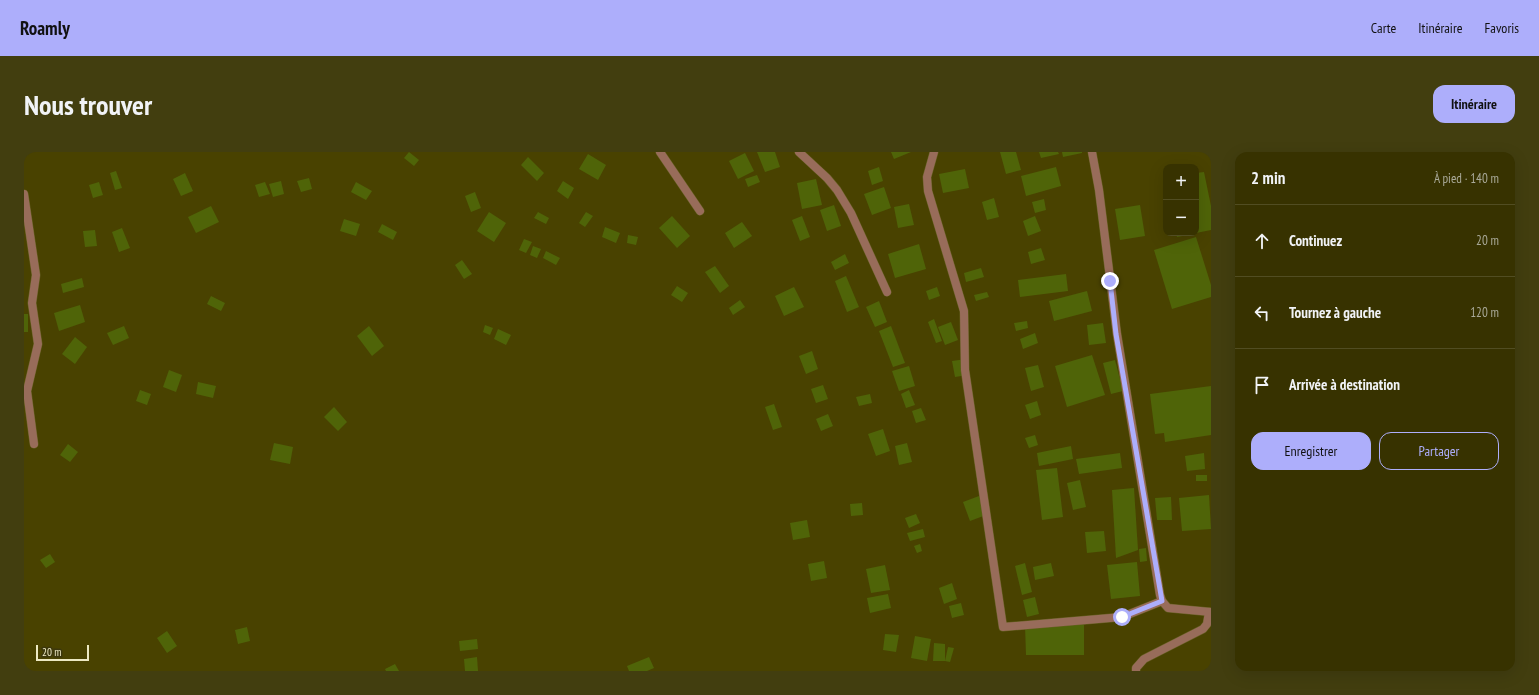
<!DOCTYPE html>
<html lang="fr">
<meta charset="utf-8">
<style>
:root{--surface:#373200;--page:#423e0f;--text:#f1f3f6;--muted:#aa9;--line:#514d22;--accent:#adaefb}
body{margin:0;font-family:"PT Sans Narrow",sans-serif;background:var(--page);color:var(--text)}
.controls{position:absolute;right:12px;top:12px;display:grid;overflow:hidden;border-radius:8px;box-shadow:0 4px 16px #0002}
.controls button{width:36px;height:36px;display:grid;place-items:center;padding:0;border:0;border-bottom:1px solid var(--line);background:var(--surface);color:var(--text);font:20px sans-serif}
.scale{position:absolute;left:12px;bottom:10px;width:53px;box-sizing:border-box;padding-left:4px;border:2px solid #ede9c3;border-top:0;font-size:11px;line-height:14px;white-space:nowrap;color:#ede9c3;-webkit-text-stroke:3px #3c370d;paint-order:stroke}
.stop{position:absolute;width:12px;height:12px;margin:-9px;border:3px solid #adaefb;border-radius:50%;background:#fff}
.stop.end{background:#adaefb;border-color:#fff;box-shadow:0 1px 4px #0008}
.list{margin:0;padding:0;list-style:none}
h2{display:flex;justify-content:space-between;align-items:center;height:52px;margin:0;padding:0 16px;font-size:17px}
h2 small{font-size:13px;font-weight:400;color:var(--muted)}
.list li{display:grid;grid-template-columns:26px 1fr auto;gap:12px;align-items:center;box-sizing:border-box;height:72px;padding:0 16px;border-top:1px solid var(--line)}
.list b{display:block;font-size:15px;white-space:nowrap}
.list em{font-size:13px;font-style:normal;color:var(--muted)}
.actions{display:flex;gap:8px;padding:12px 16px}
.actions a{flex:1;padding:9px 0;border:1px solid var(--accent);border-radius:12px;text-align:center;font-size:14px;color:var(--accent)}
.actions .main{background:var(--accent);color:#111}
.icon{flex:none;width:22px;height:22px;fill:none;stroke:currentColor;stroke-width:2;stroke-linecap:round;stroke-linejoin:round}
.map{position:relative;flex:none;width:1187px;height:519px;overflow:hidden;border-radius:12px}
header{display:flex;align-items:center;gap:24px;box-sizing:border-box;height:56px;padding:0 20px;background:var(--accent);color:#111}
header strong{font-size:19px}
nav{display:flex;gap:22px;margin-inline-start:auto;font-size:14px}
.intro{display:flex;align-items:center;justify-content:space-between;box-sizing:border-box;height:96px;padding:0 24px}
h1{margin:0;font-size:28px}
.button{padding:10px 18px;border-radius:12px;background:var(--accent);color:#111;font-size:14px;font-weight:700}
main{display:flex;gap:24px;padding:0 24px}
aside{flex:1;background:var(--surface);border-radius:12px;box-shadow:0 4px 16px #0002}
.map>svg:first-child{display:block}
</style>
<header>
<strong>Roamly</strong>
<nav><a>Carte</a><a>Itinéraire</a><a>Favoris</a></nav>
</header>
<div class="intro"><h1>Nous trouver</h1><a class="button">Itinéraire</a></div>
<main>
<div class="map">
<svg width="1187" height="519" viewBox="0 0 1187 519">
<rect width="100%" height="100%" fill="#494200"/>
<!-- building -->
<g fill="#4f6408">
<path d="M385,0L395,8L390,14L380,6Z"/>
<path d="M733,0H751L756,15L741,20Z"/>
<path d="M867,0H887L870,7Z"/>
<path d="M976,0H992L997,18L982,22Z"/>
<path d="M1015,0H1034L1035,2L1017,6Z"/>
<path d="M1038,0H1058V1L1039,5Z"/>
<path d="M721,1L730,19L714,27L705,9Z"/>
<path d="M564,2L582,13L574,28L555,17Z"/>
<path d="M504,5L520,21L513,29L497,13Z"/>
<path d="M855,15L859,29L848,33L844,19Z"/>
<path d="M1032,15L1037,34L1002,44L997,24Z"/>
<path d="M941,17L945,36L919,41L915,22Z"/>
<path d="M92,19L98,36L91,38L86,21Z"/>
<path d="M1180,20L1187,54V78L1172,81V21Z"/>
<path d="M161,21L169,39L157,44L149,27Z"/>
<path d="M733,23L736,30L724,35L721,27Z"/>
<path d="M285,26L288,37L277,40L273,29Z"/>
<path d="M792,27L798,53L778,57L773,31Z"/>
<path d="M257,29L260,42L249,45L245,32Z"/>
<path d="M539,29L550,36L544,47L533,39Z"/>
<path d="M75,30L79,43L69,46L65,33Z"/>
<path d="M241,30L246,42L235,45L231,33Z"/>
<path d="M332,30L348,39L342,48L327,40Z"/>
<path d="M860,35L867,56L848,63L840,42Z"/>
<path d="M451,40L457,56L447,60L441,44Z"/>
<path d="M970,46L975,65L963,68L958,50Z"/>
<path d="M1020,47L1022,58L1011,61L1008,50Z"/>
<path d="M885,52L890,73L874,76L870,55Z"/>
<path d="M810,53L817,74L803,79L796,58Z"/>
<path d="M1116,53L1121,84L1096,88L1091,57Z"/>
<path d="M187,54L195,70L172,81L164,65Z"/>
<path d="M465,60L482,71L470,90L453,79Z"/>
<path d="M514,60L525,66L522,72L510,66Z"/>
<path d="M562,60L569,64L561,75L555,71Z"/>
<path d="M648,64L666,84L653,96L635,76Z"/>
<path d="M778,64L786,85L776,89L768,68Z"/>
<path d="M1011,64L1017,79L1004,84L999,69Z"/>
<path d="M320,67L336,72L332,84L316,79Z"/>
<path d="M718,70L728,84L710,96L701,81Z"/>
<path d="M358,72L373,80L369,88L354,80Z"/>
<path d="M581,75L596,81L592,91L578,85Z"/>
<path d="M98,76L106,96L95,100L88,80Z"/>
<path d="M71,78L73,94L61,95L59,79Z"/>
<path d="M1152,81H1170V82L1153,85Z"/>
<path d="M604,83L614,85L612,93L603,91Z"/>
<path d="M1172,85L1187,133V145L1148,157L1130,98Z"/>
<path d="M500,87L508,90L502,101L495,98Z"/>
<path d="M895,92L902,117L871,126L864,102Z"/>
<path d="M509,94L517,97L513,106L506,103Z"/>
<path d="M1017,96L1021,108L1007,112L1004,100Z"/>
<path d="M522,99L536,106L532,113L519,106Z"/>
<path d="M821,102L825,111L811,118L807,110Z"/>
<path d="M438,108L448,122L440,127L431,113Z"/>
<path d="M691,114L705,134L696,141L681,120Z"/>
<path d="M957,116L960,125L942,130L940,121Z"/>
<path d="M1042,122L1044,139L996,145L994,128Z"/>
<path d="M822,124L835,155L823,160L811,129Z"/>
<path d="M58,126L60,135L39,141L37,132Z"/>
<path d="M653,134L664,141L658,150L647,143Z"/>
<path d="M770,135L780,155L760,164L751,144Z"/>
<path d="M913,135L916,144L905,148L902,139Z"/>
<path d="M1063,139L1068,159L1030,169L1025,149Z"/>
<path d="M963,140L965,145L952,149L950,143Z"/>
<path d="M187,144L201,151L197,159L183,152Z"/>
<path d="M716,148L721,155L709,163L705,156Z"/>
<path d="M855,149L863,170L851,175L842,155Z"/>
<path d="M56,153L61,170L35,179L30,161Z"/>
<rect x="0" y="162" width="4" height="18"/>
<path d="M910,167L918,189L912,191L904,170Z"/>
<path d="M1003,169L1004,176L992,179L990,171Z"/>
<path d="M927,170L934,188L921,193L914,175Z"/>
<path d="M1079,171L1082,191L1065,193L1063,173Z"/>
<path d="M461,173L469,176L466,183L459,180Z"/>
<path d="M100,174L105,186L89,193L83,181Z"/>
<path d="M345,174L360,194L348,204L333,184Z"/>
<path d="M867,174L881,211L869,215L855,179Z"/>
<path d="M474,177L487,183L482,193L470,187Z"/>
<path d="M1011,181L1014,191L999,197L996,187Z"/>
<path d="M51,185L63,195L51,212L38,202Z"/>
<path d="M788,199L794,217L782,222L775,204Z"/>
<path d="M1068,203L1081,243L1043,255L1031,214Z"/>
<path d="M942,207L944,223L931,225L928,209Z"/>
<path d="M1091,208L1099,239L1087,242L1079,211Z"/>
<path d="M1014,213L1020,235L1007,239L1001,216Z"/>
<path d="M885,214L891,234L875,239L868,219Z"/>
<path d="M145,218L158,223L152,240L139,235Z"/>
<path d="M174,230L192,234L189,246L172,242Z"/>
<path d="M799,233L804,247L792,251L787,237Z"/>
<path d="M1187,234V283L1141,290L1140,281L1131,282L1126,242Z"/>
<path d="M116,238L127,242L123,253L112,249Z"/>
<path d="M885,238L891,253L882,256L877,242Z"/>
<path d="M846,242L848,251L835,254L832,245Z"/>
<path d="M1013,249L1017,263L1006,267L1001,253Z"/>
<path d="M750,252L758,275L749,278L741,255Z"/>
<path d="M310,255L323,270L314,279L300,265Z"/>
<path d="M897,256L902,268L892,271L888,259Z"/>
<path d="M804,262L809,274L797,279L792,267Z"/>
<path d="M859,277L866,299L852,304L844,282Z"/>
<path d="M1011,283L1014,293L1005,296L1001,286Z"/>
<path d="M250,291L269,295L266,312L246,308Z"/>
<path d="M883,291L888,310L875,313L871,294Z"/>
<path d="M44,292L54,300L46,310L36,303Z"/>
<path d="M1047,294L1049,307L1015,314L1013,301Z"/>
<path d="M1096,301L1098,316L1055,322L1052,307Z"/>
<path d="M1180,301L1181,317L1163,319L1161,304Z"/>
<path d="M1033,316L1039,365L1018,368L1012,318Z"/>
<rect x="1172" y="323" width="11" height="6"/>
<path d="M1056,328L1062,355L1049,358L1043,331Z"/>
<path d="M1110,336L1114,398L1092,406L1088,338Z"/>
<path d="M1185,343L1187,377L1158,379L1155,346Z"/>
<path d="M955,344L962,363L946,369L939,350Z"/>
<path d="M1147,345L1148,368H1133L1131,346Z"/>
<path d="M838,351L839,363L827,364L826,352Z"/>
<path d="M892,362L896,371L885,376L881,366Z"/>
<path d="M783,368L786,385L769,388L766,371Z"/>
<path d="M899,377L901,385L886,389L883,381Z"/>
<path d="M1080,379L1082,399L1063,401L1061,380Z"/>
<path d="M896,392L898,399L893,401L890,394Z"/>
<path d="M1122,396L1123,409L1116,410L1115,397Z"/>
<path d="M26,402L31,410L22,416L16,408Z"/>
<path d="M800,409L803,426L787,429L784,412Z"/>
<path d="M1113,410L1116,444L1087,447L1083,413Z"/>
<path d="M1001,411L1008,440L998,443L991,414Z"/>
<path d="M1027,411L1030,424L1011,428L1009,415Z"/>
<path d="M861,413L866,438L847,441L842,417Z"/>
<path d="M928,431L933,447L920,452L915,436Z"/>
<path d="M864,442L867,456L846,461L843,446Z"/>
<path d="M1011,445L1015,462L1003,465L999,448Z"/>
<path d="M937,451L940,463L928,466L925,454Z"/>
<path d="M1001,473H1060V503H1002Z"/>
<path d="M223,475L226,489L214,492L211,478Z"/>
<path d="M143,479L153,494L143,501L133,486Z"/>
<path d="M861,482L875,483L872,500L859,498Z"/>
<path d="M891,484L907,487L903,509L887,506Z"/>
<path d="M453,487L454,497L436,499L435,489Z"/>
<path d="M910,491L921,492V509H909Z"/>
<path d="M924,495L930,496L926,510L921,509Z"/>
<path d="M453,505L454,519H441L440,507Z"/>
<path d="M625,505L630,516L623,519H605L603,514Z"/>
<path d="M371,512L375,519H362L361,517Z"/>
</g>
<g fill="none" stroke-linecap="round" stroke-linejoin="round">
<!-- street casing -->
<g stroke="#676023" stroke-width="9">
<g id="street">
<path d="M636,0L676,59"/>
<path d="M775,0L803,26L813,38L827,61L863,140"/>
<path d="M910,0L903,25L904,39L940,159L941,218L979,475L1098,465L1138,449"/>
<path d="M1068,0L1075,38L1093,182L1136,443L1138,449L1144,456L1187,460"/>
<path d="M0,42L12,123L8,151L14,192L3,239L10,292"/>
<path d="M1112,519V516L1120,507L1179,477L1183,472L1185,460"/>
</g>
</g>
<!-- street -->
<use href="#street" stroke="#986c5a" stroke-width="8"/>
</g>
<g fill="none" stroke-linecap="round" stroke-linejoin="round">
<!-- route -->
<path stroke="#adaefb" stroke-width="5" d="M1086,129L1092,182L1138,449L1098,465"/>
</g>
</svg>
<div class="controls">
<button>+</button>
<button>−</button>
</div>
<div class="scale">20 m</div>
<div class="stop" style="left:1098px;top:465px"></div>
<div class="stop end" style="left:1086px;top:129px"></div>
</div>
<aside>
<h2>2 min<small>À pied · 140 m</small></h2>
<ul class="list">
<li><svg class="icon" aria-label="ahead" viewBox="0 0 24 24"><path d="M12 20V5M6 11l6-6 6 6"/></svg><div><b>Continuez</b></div><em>20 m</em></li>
<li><svg class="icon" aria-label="left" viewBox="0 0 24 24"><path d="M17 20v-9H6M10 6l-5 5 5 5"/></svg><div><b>Tournez à gauche</b></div><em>120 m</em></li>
<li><svg class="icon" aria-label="arrive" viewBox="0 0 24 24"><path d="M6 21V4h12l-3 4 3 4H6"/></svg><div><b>Arrivée à destination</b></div></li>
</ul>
<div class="actions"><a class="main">Enregistrer</a><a>Partager</a></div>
</aside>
</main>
